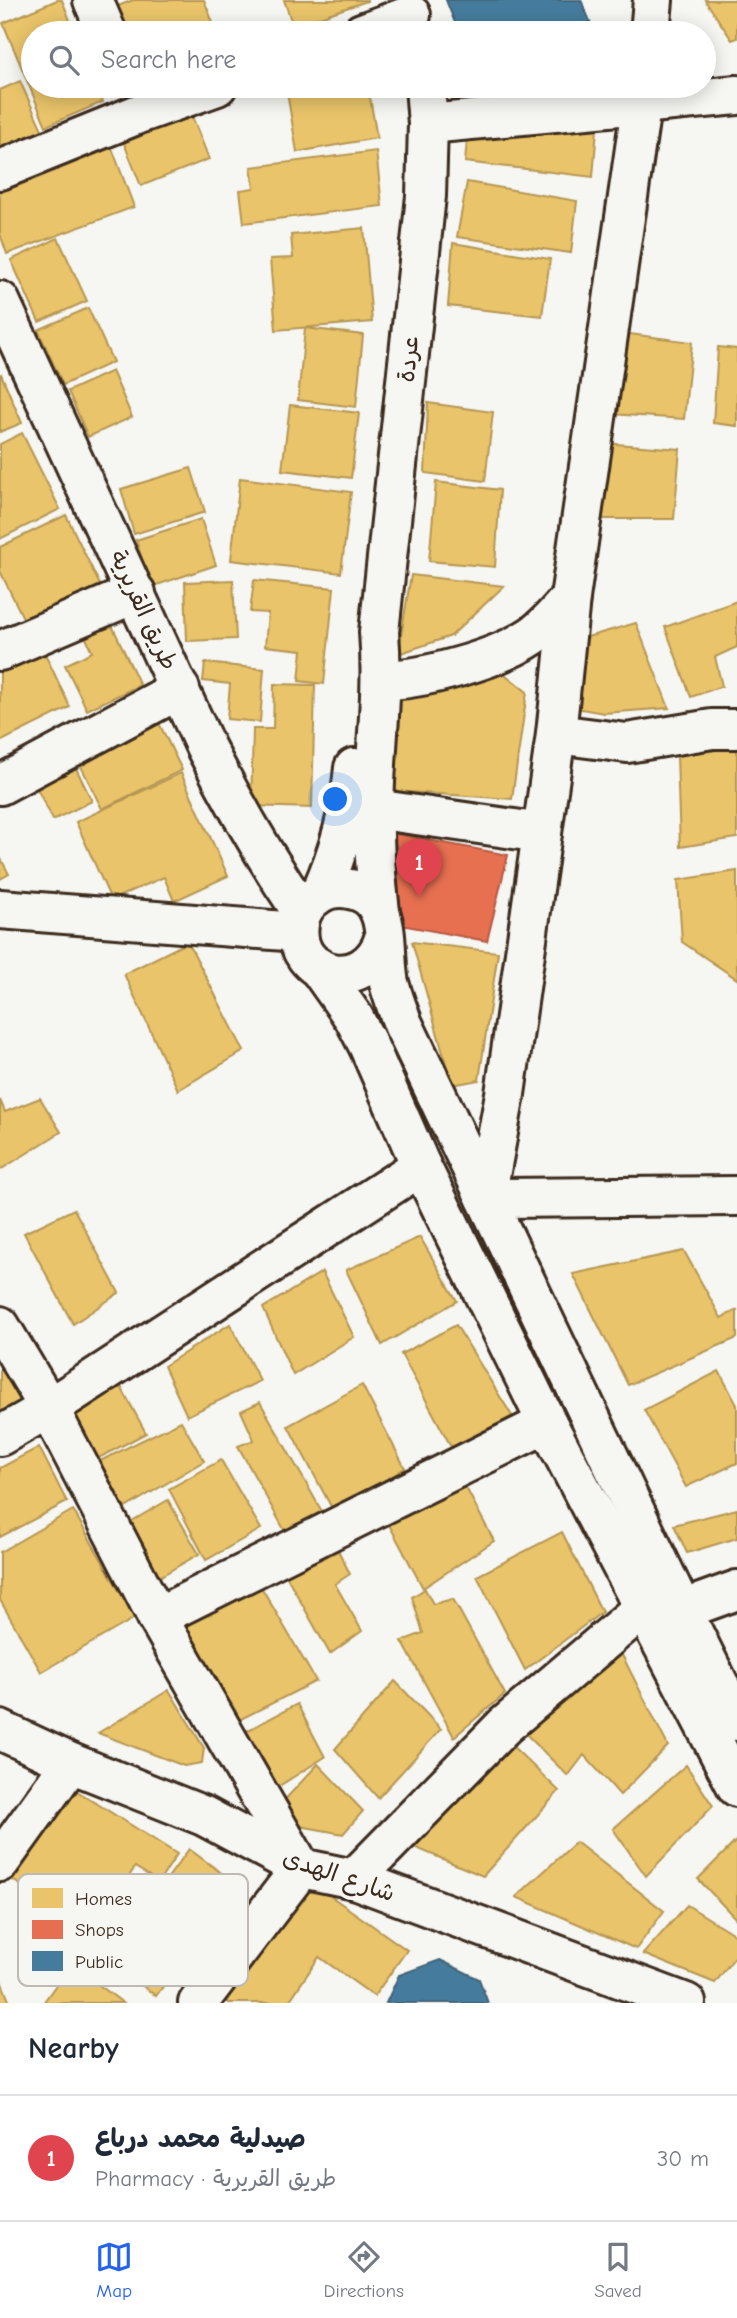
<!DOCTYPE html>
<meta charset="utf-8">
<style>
:root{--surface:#fff;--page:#f6f6f7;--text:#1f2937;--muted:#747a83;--line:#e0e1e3;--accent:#2563eb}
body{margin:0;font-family:"Comic Neue","Playpen Sans Arabic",sans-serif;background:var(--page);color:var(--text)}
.you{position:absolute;left:336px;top:800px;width:24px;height:24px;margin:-18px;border:5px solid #fff;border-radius:50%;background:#1a73e8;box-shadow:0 0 0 10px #1a73e833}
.badge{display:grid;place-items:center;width:46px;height:46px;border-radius:50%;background:var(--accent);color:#fff;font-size:23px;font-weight:700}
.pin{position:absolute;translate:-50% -58px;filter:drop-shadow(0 2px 4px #0008)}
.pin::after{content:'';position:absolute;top:37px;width:24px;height:21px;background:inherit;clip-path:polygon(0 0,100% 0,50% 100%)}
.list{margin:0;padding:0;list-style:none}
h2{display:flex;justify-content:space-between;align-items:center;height:91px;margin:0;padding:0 28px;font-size:30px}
h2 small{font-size:23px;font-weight:400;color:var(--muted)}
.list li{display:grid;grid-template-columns:46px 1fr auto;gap:21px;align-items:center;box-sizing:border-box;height:126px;padding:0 28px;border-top:2px solid var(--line)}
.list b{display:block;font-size:26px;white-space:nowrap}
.list p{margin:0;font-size:23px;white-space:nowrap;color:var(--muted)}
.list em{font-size:23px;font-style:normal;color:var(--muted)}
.icon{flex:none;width:38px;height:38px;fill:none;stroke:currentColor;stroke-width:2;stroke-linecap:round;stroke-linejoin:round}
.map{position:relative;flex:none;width:737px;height:2003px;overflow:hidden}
.search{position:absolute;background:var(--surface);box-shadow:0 4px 18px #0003;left:21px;right:21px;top:21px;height:77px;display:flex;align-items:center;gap:18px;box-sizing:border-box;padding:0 24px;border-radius:38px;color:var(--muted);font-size:26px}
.sheet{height:217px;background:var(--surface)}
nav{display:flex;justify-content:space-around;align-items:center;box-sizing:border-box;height:98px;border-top:2px solid var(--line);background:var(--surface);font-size:19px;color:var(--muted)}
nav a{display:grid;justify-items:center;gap:4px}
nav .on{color:var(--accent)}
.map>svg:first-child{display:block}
</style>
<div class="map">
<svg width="737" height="2003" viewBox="0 0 737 2003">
<rect width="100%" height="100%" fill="#f6f6f2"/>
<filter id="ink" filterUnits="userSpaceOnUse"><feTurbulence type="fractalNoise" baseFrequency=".0143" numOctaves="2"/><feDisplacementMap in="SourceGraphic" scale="14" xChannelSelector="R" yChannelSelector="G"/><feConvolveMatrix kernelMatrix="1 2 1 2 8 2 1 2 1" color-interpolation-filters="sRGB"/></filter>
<g filter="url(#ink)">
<!-- homes -->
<g fill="#e9c46a" stroke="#b59653" stroke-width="2">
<path d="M57,0H62L75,33H33V86H97L103,102L46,126L3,23Z"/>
<path d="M133,0H204L217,33H118L108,10Z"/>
<path d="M284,0H367V1L293,26Z"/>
<path d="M705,0H737V38L732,40Z"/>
<path d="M20,81L43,132L0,151V90Z"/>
<path d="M286,86H368L377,138L297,152Z"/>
<path d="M190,111L209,159L141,186L122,138Z"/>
<path d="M468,129H597L593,177L465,162Z"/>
<path d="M109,140L134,207L7,254L0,234V180Z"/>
<path d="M376,151L382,206L244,223L240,190L254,188L251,167Z"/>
<path d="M467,182L577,201L571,253L457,237Z"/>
<path d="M364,228L372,322L276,330L270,259L293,258L291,235Z"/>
<path d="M58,238L87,301L39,322L11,260Z"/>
<path d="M453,243L550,259L542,316L448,306Z"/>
<path d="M88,308L113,362L63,385L38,330Z"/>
<path d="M305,328L363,335L356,407L298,400Z"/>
<path d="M622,333L692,342L684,419L611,414Z"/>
<path d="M718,347L737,349V426L713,423Z"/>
<path d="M112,371L132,417L88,437L68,391Z"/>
<path d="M1,374L22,423L0,432V375Z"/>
<path d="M428,403L493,412L485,481L425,473Z"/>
<path d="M290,405L359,413L351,478L282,470Z"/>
<path d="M22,433L60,509L0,539V444Z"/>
<path d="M603,443L680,449L674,519H594Z"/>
<path d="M191,468L205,512L134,534L121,489Z"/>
<path d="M240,478L351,492L341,573L231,560Z"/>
<path d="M436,482L500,490L495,567L429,561Z"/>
<path d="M66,515L100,585L25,622L0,571V547Z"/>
<path d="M201,519L216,565L151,587L136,540Z"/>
<path d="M411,575L504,586L451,636L398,654Z"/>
<path d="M233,580L236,639L187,641L185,582Z"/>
<path d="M254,580L334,588L324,684L299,681L302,650L265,646L268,613L250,612Z"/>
<path d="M737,601V647L715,657L722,686L691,697L665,627Z"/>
<path d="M109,619L140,685L87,710L65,665L92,652L83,631Z"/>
<path d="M636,623L669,708L604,713L575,708L580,639Z"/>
<path d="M38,639L70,707L0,742V658Z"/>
<path d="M205,663L264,669L260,722L227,719L230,684L203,681Z"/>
<path d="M496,667L527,692L512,799L394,791L395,701Z"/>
<path d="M274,684L315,685L312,808L251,806L253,729H273Z"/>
<path d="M155,715L182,770L102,809L75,754Z"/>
<path d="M737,747V838L680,847L677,756Z"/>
<path d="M72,760L92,801L53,820L32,779Z"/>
<path d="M181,773L228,876L174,901L164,877L111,900L76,822Z"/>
<path d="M0,857L9,874L0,879Z"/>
<path d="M737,871V979L682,942L678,880Z"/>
<path d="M188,942L244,1051L178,1090L124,974Z"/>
<path d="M412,942L498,952L479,1080L452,1085Z"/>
<path d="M40,1098L61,1132L0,1170V1100L5,1112Z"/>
<path d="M74,1209L119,1293L73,1324L24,1233Z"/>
<path d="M420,1237L457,1301L382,1345L346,1270Z"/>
<path d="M684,1251L721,1318L737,1310V1338L628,1385L573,1274Z"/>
<path d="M322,1272L354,1337L293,1375L263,1308Z"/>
<path d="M230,1324L260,1381L187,1416L164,1366Z"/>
<path d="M456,1325L512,1416L453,1450L401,1354Z"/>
<path d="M0,1350L29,1401L0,1417Z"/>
<path d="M719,1371L737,1405V1463L686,1487L644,1410Z"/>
<path d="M120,1385L146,1433L97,1459L71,1413Z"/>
<path d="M362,1385L405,1468L334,1512L288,1426Z"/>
<path d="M260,1402L324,1515L286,1533L238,1446L254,1440L241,1411Z"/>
<path d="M181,1421L204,1461L115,1514L94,1464Z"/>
<path d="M39,1447L67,1502L0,1537V1468Z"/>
<path d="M221,1460L261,1529L206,1560L169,1489Z"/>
<path d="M463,1482L494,1541L423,1588L387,1521Z"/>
<path d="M168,1500L199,1554L149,1583L118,1529Z"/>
<path d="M737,1509V1538L687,1553L674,1525Z"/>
<path d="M73,1510L135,1618L41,1672L0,1600V1552Z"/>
<path d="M562,1532L602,1612L525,1670L477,1576Z"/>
<path d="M335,1544L350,1574L335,1584L362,1631L330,1654L283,1570Z"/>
<path d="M260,1585L316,1681L233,1723L185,1624Z"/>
<path d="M425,1589L433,1604L453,1599L505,1694L454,1737L402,1641L423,1633L412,1597Z"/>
<path d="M619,1649L668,1746L620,1795L584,1755L568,1776L520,1728Z"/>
<path d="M395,1681L441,1729L378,1798L335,1749Z"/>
<path d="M169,1690L204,1748L202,1763L184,1766L98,1733Z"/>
<path d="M297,1704L325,1757L268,1793L241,1734Z"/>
<path d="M504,1738L559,1791L483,1876L402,1842Z"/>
<path d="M318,1764L363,1811L343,1834L300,1826L279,1806Z"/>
<path d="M686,1765L713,1806L646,1876L613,1829Z"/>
<path d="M69,1786L177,1854L159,1882L135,1867L94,1932L11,1879Z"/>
<path d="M737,1840V1920L698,1879Z"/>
<path d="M576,1842L664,1911L636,1949L516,1897Z"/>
<path d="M189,1849L246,1891L221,1925L164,1883Z"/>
<path d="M147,1878L209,1924L156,1996L94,1949Z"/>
<path d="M305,1878L407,1950L374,1996L319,1957L288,2003H229L222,1998Z"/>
<path d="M687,1905L737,1936V1954L715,1983L643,1954Z"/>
<path d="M71,1964L123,2003H43Z"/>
<path d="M0,1978L10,2003H0Z"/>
</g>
<!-- shops -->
<path fill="#e76f51" stroke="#b35a42" stroke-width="2" d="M385,832L508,855L487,941L401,925Z"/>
<!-- public -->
<g fill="#457b9d" stroke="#426377" stroke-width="2">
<path d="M446,0H581L595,33H459Z"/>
<path d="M498,86H542L516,94Z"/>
<path d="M440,1960L479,1979L488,2003H386L399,1975Z"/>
</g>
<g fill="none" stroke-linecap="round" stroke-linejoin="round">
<!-- minor casing -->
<g stroke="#3b2a1e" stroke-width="44">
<g id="minor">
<path d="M93,0L107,33"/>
<path d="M362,33L411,15"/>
<path d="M650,33L653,0"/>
<path d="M644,86L570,598L556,734L542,833L505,1094L486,1198L737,1196"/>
<path d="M428,124L737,95"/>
<path d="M0,170L141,113L217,86"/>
<path d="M0,301L206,748C235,805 266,859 302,912"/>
<path d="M0,651L136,593"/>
<path d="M382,680C423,680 498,659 532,636C547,626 558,612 570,598"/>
<path d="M556,734L627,743L712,729H737"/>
<path d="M0,785L180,689"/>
<path d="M374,809L542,833"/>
<path d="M321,892C339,852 350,812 354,768"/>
<path d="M0,909L298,932"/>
<path d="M380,912C376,878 373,844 374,810C375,750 384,692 379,632L426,196L428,124L425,86"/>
<path d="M384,939C365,996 291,977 299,924C300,912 308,901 319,894C328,888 339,887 350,889C395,897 382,950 389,983C393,997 398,1011 403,1024L682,1610L737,1721"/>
<path d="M318,967L354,1018L368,1045L421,1166L547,1423L737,1787"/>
<path d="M0,1326L49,1408L157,1617L301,1868L198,2003"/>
<path d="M0,1436L49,1408L421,1166"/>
<path d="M682,1610L737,1590"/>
<path d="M157,1617L547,1423"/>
<path d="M0,1730L71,1763L204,1816L301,1868L354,1879L686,2003"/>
<path d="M0,1862L71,1763"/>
<path d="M354,1879L504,1726L642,1609"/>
</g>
</g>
<!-- minor -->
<use href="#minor" stroke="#f6f6f2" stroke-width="38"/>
</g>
</g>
<g text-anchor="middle" stroke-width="7" stroke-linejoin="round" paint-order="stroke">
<!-- street labels -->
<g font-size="24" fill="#3b2a1e" stroke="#f6f6f2">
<text transform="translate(408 359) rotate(-84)" y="8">عردة</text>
<text transform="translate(144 610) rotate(65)" y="8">طريق القريرية</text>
<text transform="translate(339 1875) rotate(19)" y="8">شارع الهدى</text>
</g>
</g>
<!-- legend -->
<rect x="18" y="1874" width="230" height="112" rx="10" fill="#f6f6f2" stroke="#beb9b2" stroke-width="2"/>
<rect x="32" y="1888" width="31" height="20" fill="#e9c46a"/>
<rect x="32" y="1920" width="31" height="19" fill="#e76f51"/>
<rect x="32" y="1951" width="31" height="20" fill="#457b9d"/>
<g font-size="19" fill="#3b2a1e">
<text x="75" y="1905">Homes</text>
<text x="75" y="1936">Shops</text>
<text x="75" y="1968">Public</text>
</g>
</svg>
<div class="you"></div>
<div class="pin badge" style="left:419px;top:897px;background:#e0444e">1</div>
<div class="search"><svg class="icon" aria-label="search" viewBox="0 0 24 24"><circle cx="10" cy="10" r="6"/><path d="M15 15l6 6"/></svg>Search here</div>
</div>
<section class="sheet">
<h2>Nearby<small></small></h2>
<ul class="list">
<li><span class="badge" style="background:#e0444e">1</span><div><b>صيدلية محمد درباع</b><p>Pharmacy · طريق القريرية</p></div><em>30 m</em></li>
</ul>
</section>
<nav>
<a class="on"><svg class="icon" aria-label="map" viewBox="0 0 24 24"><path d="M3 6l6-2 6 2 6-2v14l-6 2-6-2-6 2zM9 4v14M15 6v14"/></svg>Map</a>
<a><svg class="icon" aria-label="directions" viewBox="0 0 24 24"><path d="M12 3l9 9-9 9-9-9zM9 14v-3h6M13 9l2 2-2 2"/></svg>Directions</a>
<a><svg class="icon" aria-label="saved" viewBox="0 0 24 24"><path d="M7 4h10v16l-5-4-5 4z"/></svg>Saved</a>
</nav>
